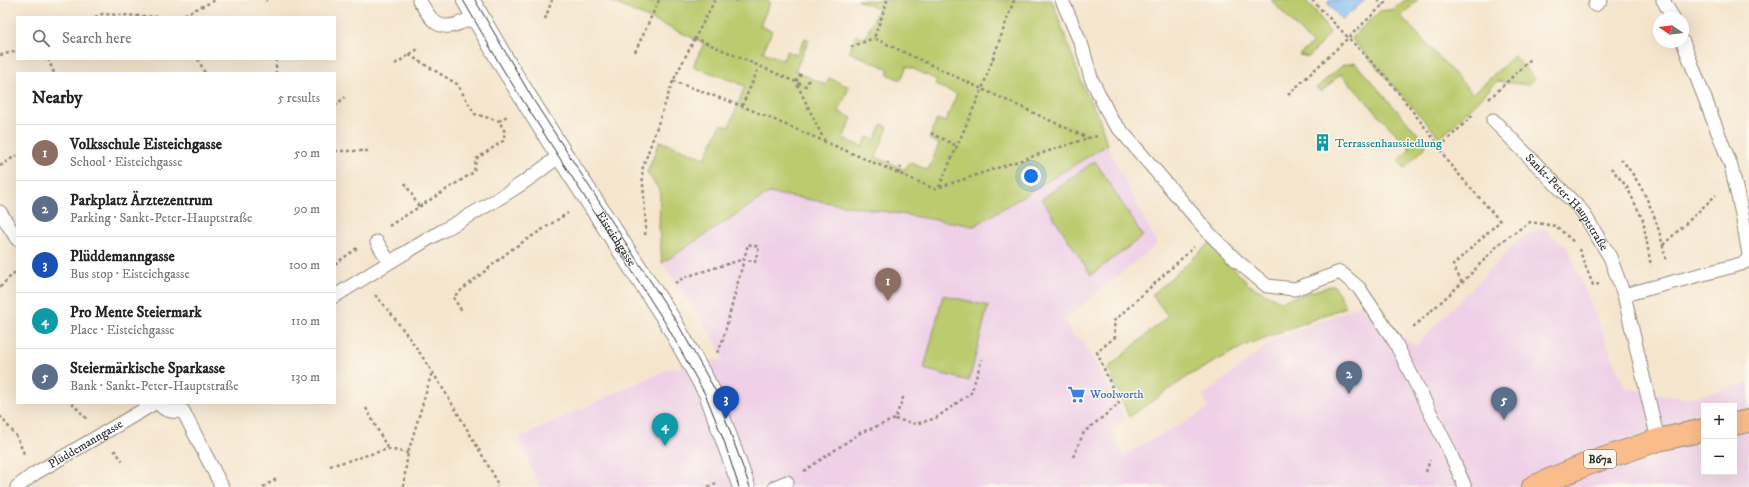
<!DOCTYPE html>
<meta charset="utf-8">
<style>
:root{--surface:#fff;--page:#f2f2f2;--text:#222;--muted:#767676;--line:#e0e0e0;--accent:#b45309}
body{margin:0;font-family:"IM FELL DW Pica",serif;background:var(--page);color:var(--text)}
.controls{position:absolute;right:12px;bottom:12px;display:grid;overflow:hidden;border-radius:0px;box-shadow:0 4px 16px #0002}
.controls button{width:36px;height:36px;display:grid;place-items:center;padding:0;border:0;border-bottom:1px solid var(--line);background:var(--surface);color:var(--text);font:20px sans-serif}
.compass{position:absolute;left:1653px;top:12px;width:36px;height:36px;border-radius:50%;background:var(--surface);box-shadow:0 4px 16px #0002;rotate:283deg}
.you{position:absolute;left:1031px;top:176px;width:14px;height:14px;margin:-10px;border:3px solid #fff;border-radius:50%;background:#1a73e8;box-shadow:0 0 0 6px #1a73e833}
.badge{display:grid;place-items:center;width:26px;height:26px;border-radius:50%;background:var(--accent);color:#fff;font-size:13px;font-weight:700}
.pin{position:absolute;translate:-50% -33px;filter:drop-shadow(0 1px 2px #0008)}
.pin::after{content:'';position:absolute;top:21px;width:14px;height:12px;background:inherit;clip-path:polygon(0 0,100% 0,50% 100%)}
.list{margin:0;padding:0;list-style:none}
h2{display:flex;justify-content:space-between;align-items:center;height:52px;margin:0;padding:0 16px;font-size:17px}
h2 small{font-size:13px;font-weight:400;color:var(--muted)}
.list li{display:grid;grid-template-columns:26px 1fr auto;gap:12px;align-items:center;box-sizing:border-box;height:56px;padding:0 16px;border-top:1px solid var(--line)}
.list b{display:block;font-size:15px;white-space:nowrap}
.list p{margin:0;font-size:13px;white-space:nowrap;color:var(--muted)}
.list em{font-size:13px;font-style:normal;color:var(--muted)}
.icon{flex:none;width:22px;height:22px;fill:none;stroke:currentColor;stroke-width:2;stroke-linecap:round;stroke-linejoin:round}
.map{position:relative;flex:none;width:1749px;height:487px;overflow:hidden}
.search{position:absolute;background:var(--surface);box-shadow:0 4px 16px #0002;left:16px;top:16px;width:320px;height:44px;display:flex;align-items:center;gap:10px;box-sizing:border-box;padding:0 14px;border-radius:0px;color:var(--muted);font-size:15px}
.panel{position:absolute;background:var(--surface);box-shadow:0 4px 16px #0002;left:16px;top:72px;width:320px;height:332px;border-radius:0px}
.map>svg:first-child{display:block}
.built{fill:#efd0e7;fill-rule:evenodd}
.green{fill:#bbcb6e;stroke:#737b4c}
.water{fill:#83bcf4;stroke:#577490}
.lines{fill:none;stroke-linecap:round;stroke-linejoin:round}
.lane-casing{stroke:#90887c;stroke-width:15}
.street-casing{stroke:#90887c;stroke-width:24}
.primary-casing{stroke:#90887c;stroke-width:24}
.path{stroke:#90887c;stroke-width:2.5;stroke-dasharray:3 3;stroke-linecap:butt}
.lane{stroke:#fff;stroke-width:13}
.street{stroke:#fff;stroke-width:22}
.primary{stroke:#f9bc8a;stroke-width:22}
.tram{stroke:#2b2b2b;stroke-width:1}
.labels{text-anchor:middle;stroke-width:3;stroke-linejoin:round;paint-order:stroke}
.shield{fill:#fbf7ec;stroke:#696865;stroke-width:1}
.shield-label{font-size:11px;font-weight:bold;fill:#2b2b2b}
.culture-label{font-size:12px;fill:#0d838f;stroke:#fbf7ec;text-anchor:start}
.street-label{font-size:12px;fill:#2b2b2b;stroke:#fbf7ec}
.shop-label{font-size:12px;fill:#366cbe;stroke:#fbf7ec;text-anchor:start}
</style>
<div class="map">
<svg width="1749" height="487" viewBox="0 0 1749 487">
<rect width="100%" height="100%" fill="#fbf7ec"/>
<filter id="ink" filterUnits="userSpaceOnUse"><feTurbulence type="fractalNoise" baseFrequency=".025" numOctaves="2"/><feDisplacementMap in="SourceGraphic" scale="8" xChannelSelector="R" yChannelSelector="G"/><feConvolveMatrix kernelMatrix="1 2 1 2 8 2 1 2 1" color-interpolation-filters="sRGB"/></filter>
<filter id="wash" filterUnits="userSpaceOnUse"><feTurbulence type="fractalNoise" baseFrequency=".012" numOctaves="4" result="noise"/><feDisplacementMap in="SourceGraphic" scale="16" xChannelSelector="R" yChannelSelector="G"/><feGaussianBlur stdDeviation="0.9" result="paint"/><feColorMatrix in="noise" values="0 0 0 0 0 0 0 0 0 0 0 0 0 0 0 0 0 1.4 0 .05"/><feComposite in="paint" operator="in"/></filter>
<g filter="url(#wash)">
<rect width="100%" height="100%" fill="#f5e5cd"/>
<path class="built" d="M1107,145L1157,244L1065,319L1072,335L1083,341L1125,420L1111,428L1124,455L1208,409L1203,396L1274,340L1361,305L1415,346L1524,235L1544,229L1568,248L1625,388L1687,399L1749,383V487H539L519,438L668,369L724,359L714,338L662,263L769,193L974,226ZM1704,406H1734V472H1704Z"/>
<path class="green" d="M608,0L629,1L630,0H643L652,4L654,0H765L770,2L760,26L772,31L763,52L783,60L787,51L797,55L805,38L809,40L795,71L826,85L829,78L849,87L839,112L852,118L843,138L863,147L867,137L875,140L882,124L888,127L876,157L905,170L909,162L928,170L939,144L929,139L937,119L945,122L957,94L935,85L937,80L907,66L901,80L887,74L889,69L849,52L856,35L865,38L878,9L858,0H1052L1084,89L1100,120L1107,145L974,226L769,193L662,263L659,230L660,191L647,172L660,141L705,158L721,124L729,127L745,86L693,66L704,43Z
M1271,0H1305L1315,10L1330,33L1309,57L1299,55L1312,44Z
M1405,0H1418L1401,16L1473,94L1514,56L1535,79L1528,85L1498,81L1452,127L1439,137L1351,38L1380,11L1394,9Z
M1355,63L1425,142V148L1405,168L1398,161L1410,149L1341,74L1321,92L1316,88L1343,65Z
M1095,161L1143,236L1091,275L1042,199Z
M1210,243L1249,285L1280,301L1334,285L1346,307L1246,345L1190,375L1129,417L1108,368L1168,316L1152,295Z
M943,295L988,306L969,381L924,369Z"/>
<path class="water" d="M1329,0H1365L1342,20L1327,2Z"/>
</g>
<g filter="url(#ink)">
<g class="lines">
<defs>
<g id="lane">
<path d="M419,0C430,18 437,33 460,23C466,21 472,19 477,15"/>
<path d="M1062,0L1082,46L1091,78L1111,119L1209,233L1237,261L1267,286L1295,289L1340,272L1359,288L1395,342L1447,446L1465,487"/>
<path d="M1663,0L1673,18"/>
<path d="M1595,5L1601,0"/>
<path id="s1" d="M1493,120L1582,211L1610,257L1624,295L1658,440"/>
<path d="M0,212L17,239"/>
<path d="M377,242L389,262"/>
<path d="M1624,295L1741,264L1747,261L1749,255L1742,214L1731,166L1683,42"/>
<path d="M335,296C370,274 406,252 442,231C483,208 525,185 561,154"/>
<path d="M159,403C164,412 174,412 183,411L222,487"/>
<path id="s2" d="M17,487L34,474L155,403"/>
<path d="M775,487L787,482"/>
</g>
<g id="street">
<path id="s3" d="M468,0L506,66L561,154L670,321L710,393L744,487"/>
</g>
<path id="primary" d="M1734,424L1749,421
M1533,487L1585,465L1658,440L1704,430"/>
</defs>
<use href="#lane" class="lane-casing"/>
<use href="#street" class="street-casing"/>
<use href="#primary" class="primary-casing"/>
<path class="path" d="M266,0L267,1
M715,0L695,38L796,82L825,142
M735,0H738
M1014,0L982,89L1088,138
M1312,0L1387,78L1440,147L1447,161L1500,221L1453,265L1462,283L1411,329
M1378,0L1383,5
M95,17L102,14L160,17
M179,17L216,0
M545,19L552,0
M851,47L874,38
M635,52L659,0
M0,55L17,51
M409,55L457,84L475,114L499,121
M48,59L54,73
M198,59L205,73
M276,59V73
M395,64L418,49
M801,74L796,82L806,86L810,78
M673,81L742,106L935,189L939,187L982,89L874,38L887,2L886,0
M1288,95L1388,0
M1489,99L1531,59
M335,106L345,97
M742,106L759,67
M931,133L957,146
M1440,147L1473,115
M335,151H370
M1621,159C1646,188 1660,225 1666,262
M0,166L17,155
M1611,168L1627,187L1643,220L1651,266
M886,169L888,162
M898,174L901,167
M405,183L419,207
M940,187L1088,138L1098,136
M389,226L474,172L476,159L503,141L505,132L499,121L507,116
M645,235L646,226L642,170L673,81L695,38
M1663,245L1716,195
M1579,249L1593,285L1599,284
M335,264L357,248
M675,283L685,277L744,259L755,262L759,247L748,244L722,343L717,353
M1462,283L1502,241L1530,222L1556,226L1575,243
M0,287L17,270
M375,295C424,350 459,416 496,479L497,487
M461,310L453,297L512,249L568,213
M72,403L87,419
M366,408L388,449
M0,416L17,437L25,456
M895,419L916,424L936,418L971,393L982,359
M114,450L123,461
M1073,457L1084,432L1119,404L1097,352L1115,337L1114,321L1194,247
M330,466L388,449L408,453
M804,471L860,433L895,419L904,395
M1426,472L1430,460
M263,487L278,478
M403,487L408,453L432,372
M708,487L716,483"/>
<use href="#lane" class="lane"/>
<use href="#street" class="street"/>
<use href="#primary" class="primary"/>
<path class="tram" d="M463,0L502,68L666,324L706,396L724,441L739,487
M475,0L534,101L675,319L715,390L750,487"/>
</g>
</g>
<defs>
<symbol id="building-bare" viewBox="-9 -9 18 18"><path d="M-4-6H4V6H1V3H-1V6H-4ZM-2.5-4.3h1.7v1.8h-1.7ZM.8-4.3h1.7v1.8H.8ZM-2.5-1h1.7V.8h-1.7ZM.8-1h1.7V.8H.8Z" fill="#0f9aa8" stroke="#fbf7ec" stroke-width="2.5" paint-order="stroke"/></symbol>
<symbol id="supermarket-bare" viewBox="-9 -9 18 18"><path d="M-6-5.5h2.5l.6 2H6L4.5 2H-2.5L-4.4-4H-6ZM-1.5 3.2a1.3 1.3 0 1 0 .1 0ZM3 3.2a1.3 1.3 0 1 0 .1 0Z" fill="#3f7fe0" stroke="#fbf7ec" stroke-width="2.5" paint-order="stroke"/></symbol>
</defs>
<g fill-rule="evenodd">
<use href="#building-bare" x="1310" y="130" width="25" height="25"/>
<use href="#supermarket-bare" x="1064" y="382" width="25" height="25"/>
</g>
<g class="labels">
<rect class="shield" x="1584" y="450" width="32" height="18" rx="3"/>
<g class="shield-label">
<text x="1600" y="463">B67a</text>
</g>
<g class="culture-label">
<text x="1335" y="147">Terrassenhaussiedlung</text>
</g>
<g class="street-label">
<text dy="4" stroke="none"><textPath href="#s1" startOffset="111">Sankt-Peter-Hauptstraße</textPath></text>
<text dy="4" stroke="none"><textPath href="#s3" startOffset="281">Eisteichgasse</textPath></text>
<text dy="4" stroke="none"><textPath href="#s2" startOffset="81">Plüddemanngasse</textPath></text>
</g>
<g class="shop-label">
<text x="1090" y="398">Woolworth</text>
</g>
</g>
</svg>
<div class="controls">
<button>+</button>
<button>−</button>
</div>
<svg class="compass" viewBox="-18 -18 36 36"><path d="M0-13l5 13h-10z" fill="#e53935"/><path d="M0 13l5-13h-10z" fill="#767676"/></svg>
<div class="you"></div>
<div class="pin badge" style="left:888px;top:301px;background:#8d6e63">1</div>
<div class="pin badge" style="left:1349px;top:394px;background:#5c6f8a">2</div>
<div class="pin badge" style="left:726px;top:419px;background:#1a4fb4">3</div>
<div class="pin badge" style="left:665px;top:446px;background:#0f9aa8">4</div>
<div class="pin badge" style="left:1504px;top:420px;background:#5c6f8a">5</div>
<div class="search"><svg class="icon" aria-label="search" viewBox="0 0 24 24"><circle cx="10" cy="10" r="6"/><path d="M15 15l6 6"/></svg>Search here</div>
<section class="panel">
<h2>Nearby<small>5 results</small></h2>
<ul class="list">
<li><span class="badge" style="background:#8d6e63">1</span><div><b>Volksschule Eisteichgasse</b><p>School · Eisteichgasse</p></div><em>50 m</em></li>
<li><span class="badge" style="background:#5c6f8a">2</span><div><b>Parkplatz Ärztezentrum</b><p>Parking · Sankt-Peter-Hauptstraße</p></div><em>90 m</em></li>
<li><span class="badge" style="background:#1a4fb4">3</span><div><b>Plüddemanngasse</b><p>Bus stop · Eisteichgasse</p></div><em>100 m</em></li>
<li><span class="badge" style="background:#0f9aa8">4</span><div><b>Pro Mente Steiermark</b><p>Place · Eisteichgasse</p></div><em>110 m</em></li>
<li><span class="badge" style="background:#5c6f8a">5</span><div><b>Steiermärkische Sparkasse</b><p>Bank · Sankt-Peter-Hauptstraße</p></div><em>130 m</em></li>
</ul>
</section>
</div>
